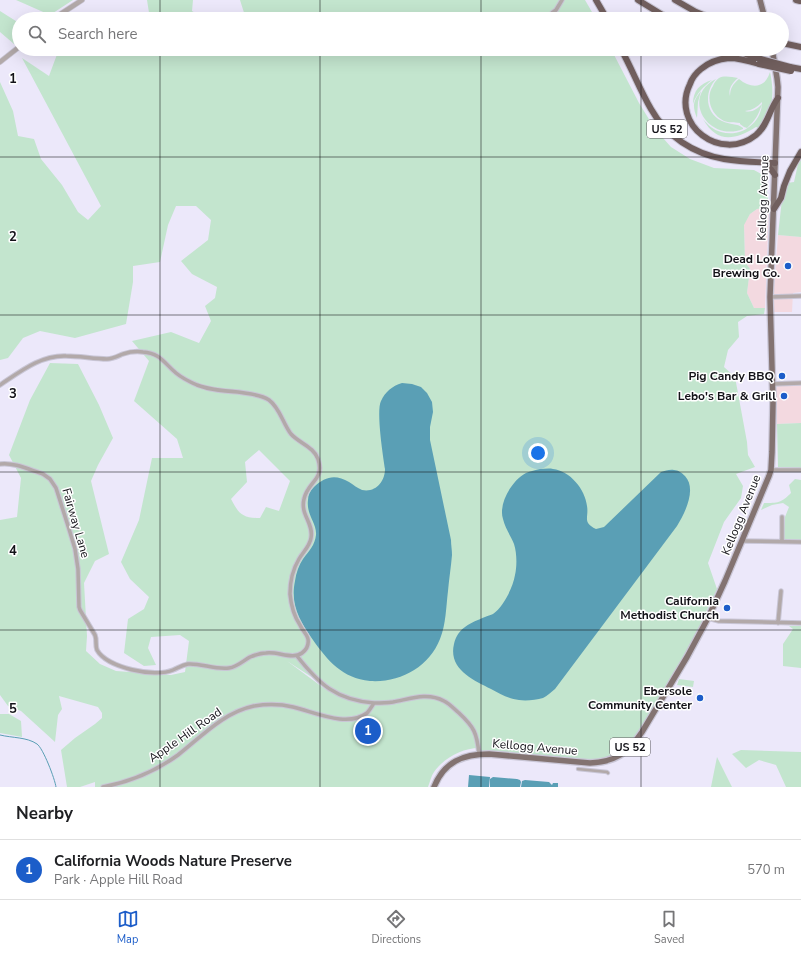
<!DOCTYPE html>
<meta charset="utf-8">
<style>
:root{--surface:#fff;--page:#f2f2f2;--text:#202124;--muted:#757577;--line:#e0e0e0;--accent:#1c5dc9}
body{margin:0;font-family:"Nunito Sans",sans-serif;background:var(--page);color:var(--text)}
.you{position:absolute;left:538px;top:453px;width:14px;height:14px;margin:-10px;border:3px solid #fff;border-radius:50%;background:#1a73e8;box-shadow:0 0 0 6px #1a73e833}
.badge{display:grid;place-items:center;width:26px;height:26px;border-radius:50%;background:var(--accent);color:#fff;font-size:13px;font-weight:700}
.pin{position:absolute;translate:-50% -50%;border:2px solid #fff;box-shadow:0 1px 4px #0006}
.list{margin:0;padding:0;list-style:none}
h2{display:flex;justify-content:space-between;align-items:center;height:52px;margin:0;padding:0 16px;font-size:17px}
h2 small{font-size:13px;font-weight:400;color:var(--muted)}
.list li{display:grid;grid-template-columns:26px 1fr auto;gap:12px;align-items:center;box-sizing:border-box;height:60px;padding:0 16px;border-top:1px solid var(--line)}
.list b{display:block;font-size:15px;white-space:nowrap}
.list p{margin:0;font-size:13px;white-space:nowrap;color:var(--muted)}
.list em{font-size:13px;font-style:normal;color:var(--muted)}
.icon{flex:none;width:22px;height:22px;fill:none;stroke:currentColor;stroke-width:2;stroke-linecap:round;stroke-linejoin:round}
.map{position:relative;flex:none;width:801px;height:787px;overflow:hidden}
.search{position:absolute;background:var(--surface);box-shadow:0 4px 16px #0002;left:12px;right:12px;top:12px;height:44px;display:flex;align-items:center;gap:10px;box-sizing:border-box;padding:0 14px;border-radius:22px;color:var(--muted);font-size:15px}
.sheet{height:112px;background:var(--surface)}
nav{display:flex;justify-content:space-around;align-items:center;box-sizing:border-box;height:56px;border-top:1px solid var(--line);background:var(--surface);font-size:11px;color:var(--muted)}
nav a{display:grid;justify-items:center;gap:2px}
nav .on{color:var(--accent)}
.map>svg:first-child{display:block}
.commercial{fill:#f3d9e0}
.green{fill:#c3e5ce;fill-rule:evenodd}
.water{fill:#5a9fb5}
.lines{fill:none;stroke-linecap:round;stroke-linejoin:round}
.stream{stroke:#5a9fb5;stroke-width:1}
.pedestrian-casing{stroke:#c9c6d6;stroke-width:4.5}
.minor-casing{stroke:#c9c6d6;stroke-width:5.5}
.tertiary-casing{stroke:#c9c6d6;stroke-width:6}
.primary-casing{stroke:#c9c6d6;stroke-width:8}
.motorway-casing{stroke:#c9c6d6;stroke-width:8}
.pedestrian{stroke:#b2a9a9;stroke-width:2.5}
.minor{stroke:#b2a9a9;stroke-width:3.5}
.tertiary{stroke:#b2a9a9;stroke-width:4.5}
.primary{stroke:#837371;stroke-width:5.5}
.motorway{stroke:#715f5e;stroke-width:6}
.motorway-bridge-casing{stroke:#c9c6d6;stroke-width:8;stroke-linecap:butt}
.motorway-bridge{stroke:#715f5e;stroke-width:6}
.grid{fill:none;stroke:#131218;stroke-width:1;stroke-opacity:0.55}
.poi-dot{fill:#1c5dc9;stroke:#fff;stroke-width:1.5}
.labels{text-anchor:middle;stroke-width:3;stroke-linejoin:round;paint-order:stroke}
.shield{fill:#fff;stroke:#5a595d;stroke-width:1}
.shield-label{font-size:11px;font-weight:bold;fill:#131218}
.street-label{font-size:12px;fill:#131218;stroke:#fff}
.poi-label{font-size:12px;font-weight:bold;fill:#131218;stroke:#fff;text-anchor:end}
.grid-label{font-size:13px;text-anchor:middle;font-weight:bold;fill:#131218;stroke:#fff;stroke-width:3;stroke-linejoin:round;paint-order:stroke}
</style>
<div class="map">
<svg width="801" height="787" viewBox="0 0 801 787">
<rect width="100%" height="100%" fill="#ece8fa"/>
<path class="commercial" d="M769,207L765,308H754L747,293L750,269L745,262L744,224L750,214L757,209Z
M778,235L801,237V292L793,293L792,312H774V289Z
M801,385V423L777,424L776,389L777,386Z"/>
<path class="green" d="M16,0H73L50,15Z
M147,0H193L192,11L205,19H150Z
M240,0H585L596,19H246Z
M0,11L19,23V41L14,44L0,32Z
M59,49H611L639,103L655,129L671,147L690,159L714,168L754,170L765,176L769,207L757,209L750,214L744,225L745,262L750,269L747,293L754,308H765L764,314L747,316L738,322L739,337L728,350L724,367L735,377L747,442L748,455L755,467L736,474L743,486L741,498L724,522L708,563L717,589L704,616L708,618L631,747L604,761L479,754V748C462,748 444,758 434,772C431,776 430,782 428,787H95V782L80,787H67L61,750L75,738L95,724L102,718V713L98,707L59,696L62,709L58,715L55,742L21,711L8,706L0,695V520L17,517L21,478L9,455L30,400L50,363L78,364L99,405L113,438L98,465L91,481L109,554L95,561L84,583L87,636L86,651L100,664L116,671L171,675L185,672L189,641L180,635L151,637L148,648L156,665L144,666L124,653L128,619L144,609L149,597L130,579L121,562L139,520L152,458H183L177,439L134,401L149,361L132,341L171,332L199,343L211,321L205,306L215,298L217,287L192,274L181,261L208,240L211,220L196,206H176L168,225L160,262L133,266V282L126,324L75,338L40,331L23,338L8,358L0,360V82L13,111L18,136L34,139L41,159L62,185L78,212L88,220L101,206L22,58L49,76ZM259,450L290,481L279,511L266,507L260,518C242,518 239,514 231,499L247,482L245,462ZM287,661L330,689L329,690L325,689Z
M770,72C773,86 774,101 768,114C766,119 762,124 759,128L756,127C735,140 717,144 703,119C708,125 713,130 721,132C741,138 762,123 762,102C757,107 753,110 745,111C752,113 757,109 762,104C759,114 755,121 747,128L744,127L740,124V123C734,122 729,123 724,121C711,115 705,98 713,86C714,83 716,80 719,78C724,75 732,77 738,78C732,83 728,89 730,96C730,88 733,84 739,79C751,89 765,89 770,72Z
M716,79C704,92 705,113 722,121C730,125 737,123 743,128V129C708,143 680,97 716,79Z
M712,80C704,86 696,94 693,104C693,90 700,84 712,80Z
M701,91L698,102L697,118C692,106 693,101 701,91Z
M801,160V237L778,235L782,199L787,183L794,182L798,164Z
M801,423V468L778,467L777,424Z
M795,479L801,480V540L783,539L785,517L789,507L783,503L772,505L761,510L764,503C778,503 781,503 791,493L789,485Z
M789,626H801V668L783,666V644L793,629Z
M679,679L694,681L693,687L677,685Z
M0,714H9L21,721L22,737L0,733Z
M741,750L801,752V787H786L776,765L759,760L746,768L732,754Z
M717,757L732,787H711Z"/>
<path class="water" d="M402,383L412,384L421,387L427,393L432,402L433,412L430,427V440L451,540C451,545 452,550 452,555C451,567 449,579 448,591C446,607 446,624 440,639C429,667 400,683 370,681C342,678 328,661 313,640C300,621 290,605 295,581C296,573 299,565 303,559C309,551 315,545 316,535C317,523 306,515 308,500C308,495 310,491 314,487C325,476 336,474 349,482C354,485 357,488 362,490C376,493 385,481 385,469C383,456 376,411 381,401C385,392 392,386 402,383Z
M540,469C544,469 549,468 553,469C570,471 585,489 587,506C589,518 582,522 596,529L604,527L661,472C665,471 670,469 674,470C678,470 682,473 685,476C697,489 685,513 677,526L555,689C551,692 547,696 543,698C536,700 526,701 519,700C509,699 500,694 491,689C473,680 448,669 454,644C458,627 471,623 485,617C487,616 491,615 493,614C504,606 513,587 515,575C517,566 517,553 514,544C511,536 505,528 503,519C498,504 512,480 526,473C530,471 536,470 540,469Z
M469,775L490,777L489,787H468Z
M493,777L517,779L520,780L521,782L520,787H490V779Z
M525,780L549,782L552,785L553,783H558V787H521L522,781Z"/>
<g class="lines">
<path class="stream" d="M0,735C12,738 27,737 37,744C43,748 55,779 56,787"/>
<defs>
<path id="pedestrian" d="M578,769L607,772L608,773"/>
<path id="minor" d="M552,13L556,10L562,0
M770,297L801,296
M772,384L801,383
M0,385C21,371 41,355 66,356C80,356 94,359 107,359C113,359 118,356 123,354C129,352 136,351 143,352C160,353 164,363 176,373C182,378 190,382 197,385C210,390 224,391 238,392C248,394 260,394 269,400C280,408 283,424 291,434C299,443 314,447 318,459C325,480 308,481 304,499C300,515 314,523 311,538C310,546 303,552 299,559C293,569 290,582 290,594C291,605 294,616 300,625C302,630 307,634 308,639C309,645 306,650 302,653C293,660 277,651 266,653C261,653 255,655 250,657C243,661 237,667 229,668C215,670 201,663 188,664C182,665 178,668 173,670C155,678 107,668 97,650C95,645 97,640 95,635L80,610L79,607L78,569L75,549L69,529L56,488L50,479L43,474C30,470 14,462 0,464
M771,470H801
M742,541L801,542
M782,541V517
M708,618L719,621L801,623
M778,623L781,591
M297,656C319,684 336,700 374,703
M103,787C129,782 156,771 178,755C201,737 224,712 254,706C267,704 280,704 293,707C315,712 347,728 367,713C370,710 372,706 374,703C380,703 386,703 393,702C410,699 427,692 444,701C450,704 454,709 459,713C474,727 477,733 479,754"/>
<path id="tertiary" d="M53,19L82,0
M0,62L19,47"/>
<path id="primary" d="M760,0L765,19
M434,787C444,762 463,754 489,754L590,763C615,762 628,753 642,732L687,657L708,618L725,581L769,476L771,470L772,452L773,403L770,297L778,87L777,78L772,49"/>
<path id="motorway" d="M596,0L607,19
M638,0L669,19
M675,0L696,12L713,19
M796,0L800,1
M782,43L801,47
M621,49C632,69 640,90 651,109C666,136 694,154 724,159C741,162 758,162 775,163
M732,49L757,58
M759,64C749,61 739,58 729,58C718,59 708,63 701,69C696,73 692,78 690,84C670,125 721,163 756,135C768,125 769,110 778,98
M790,67L801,69
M764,163L770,168L775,175
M774,209L781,198L784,186L790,171L801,152"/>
</defs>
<use href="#pedestrian" class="pedestrian-casing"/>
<use href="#minor" class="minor-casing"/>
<use href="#tertiary" class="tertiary-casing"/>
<use href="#primary" class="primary-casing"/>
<use href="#motorway" class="motorway-casing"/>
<use href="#pedestrian" class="pedestrian"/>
<use href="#minor" class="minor"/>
<use href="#tertiary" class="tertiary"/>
<use href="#primary" class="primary"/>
<use href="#motorway" class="motorway"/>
<defs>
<path id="motorway-bridge" d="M757,58L790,67
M759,64L791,71"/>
</defs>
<use href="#motorway-bridge" class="motorway-bridge-casing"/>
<use href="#motorway-bridge" class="motorway-bridge"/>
</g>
<path class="grid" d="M160,0V19M320,0V19M481,0V19M641,0V19M160,49V787M320,49V787M481,49V787M641,49V787M0,157H801M0,315H801M0,472H801M0,630H801"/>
<g class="poi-dot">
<circle cx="788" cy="266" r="4"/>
<circle cx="782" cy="376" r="4"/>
<circle cx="784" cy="396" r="4"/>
<circle cx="727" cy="608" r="4"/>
<circle cx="700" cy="698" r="4"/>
</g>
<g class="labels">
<g class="shield">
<rect x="647" y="120" width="40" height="18" rx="3"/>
<rect x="610" y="738" width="40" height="18" rx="3"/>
</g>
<g class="shield-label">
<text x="667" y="133">US 52</text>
<text x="630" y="751">US 52</text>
</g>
<g class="street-label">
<text transform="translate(763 198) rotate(-88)" y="4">Kellogg Avenue</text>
<text transform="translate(741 515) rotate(-68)" y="4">Kellogg Avenue</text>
<text transform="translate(76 523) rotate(74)" y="4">Fairway Lane</text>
<text transform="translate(185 735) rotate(-35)" y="4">Apple Hill Road</text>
<text transform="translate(535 747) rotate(5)" y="4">Kellogg Avenue</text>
</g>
<g class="poi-label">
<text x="780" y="263">Dead Low<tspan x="780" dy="14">Brewing Co.</tspan></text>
<text x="774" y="380">Pig Candy BBQ</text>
<text x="776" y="400">Lebo's Bar &amp; Grill</text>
<text x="719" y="605">California<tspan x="719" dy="14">Methodist Church</tspan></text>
<text x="692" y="695">Ebersole<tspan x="692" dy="14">Community Center</tspan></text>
</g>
</g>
<g class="grid-label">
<text x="13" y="83">1</text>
<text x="13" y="241">2</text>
<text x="13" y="398">3</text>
<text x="13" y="555">4</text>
<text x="13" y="713">5</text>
</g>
</svg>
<div class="you"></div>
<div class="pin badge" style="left:368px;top:731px">1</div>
<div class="search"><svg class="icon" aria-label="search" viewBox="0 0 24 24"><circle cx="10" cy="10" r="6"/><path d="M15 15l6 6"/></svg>Search here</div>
</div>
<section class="sheet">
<h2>Nearby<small></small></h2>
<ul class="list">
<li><span class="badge">1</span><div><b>California Woods Nature Preserve</b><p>Park · Apple Hill Road</p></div><em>570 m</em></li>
</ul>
</section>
<nav>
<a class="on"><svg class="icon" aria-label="map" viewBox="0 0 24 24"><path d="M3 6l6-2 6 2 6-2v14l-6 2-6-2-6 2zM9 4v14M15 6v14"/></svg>Map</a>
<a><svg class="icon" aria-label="directions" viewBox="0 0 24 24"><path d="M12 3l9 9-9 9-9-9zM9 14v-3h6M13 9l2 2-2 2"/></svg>Directions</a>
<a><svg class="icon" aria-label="saved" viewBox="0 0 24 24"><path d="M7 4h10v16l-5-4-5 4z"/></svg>Saved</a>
</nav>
